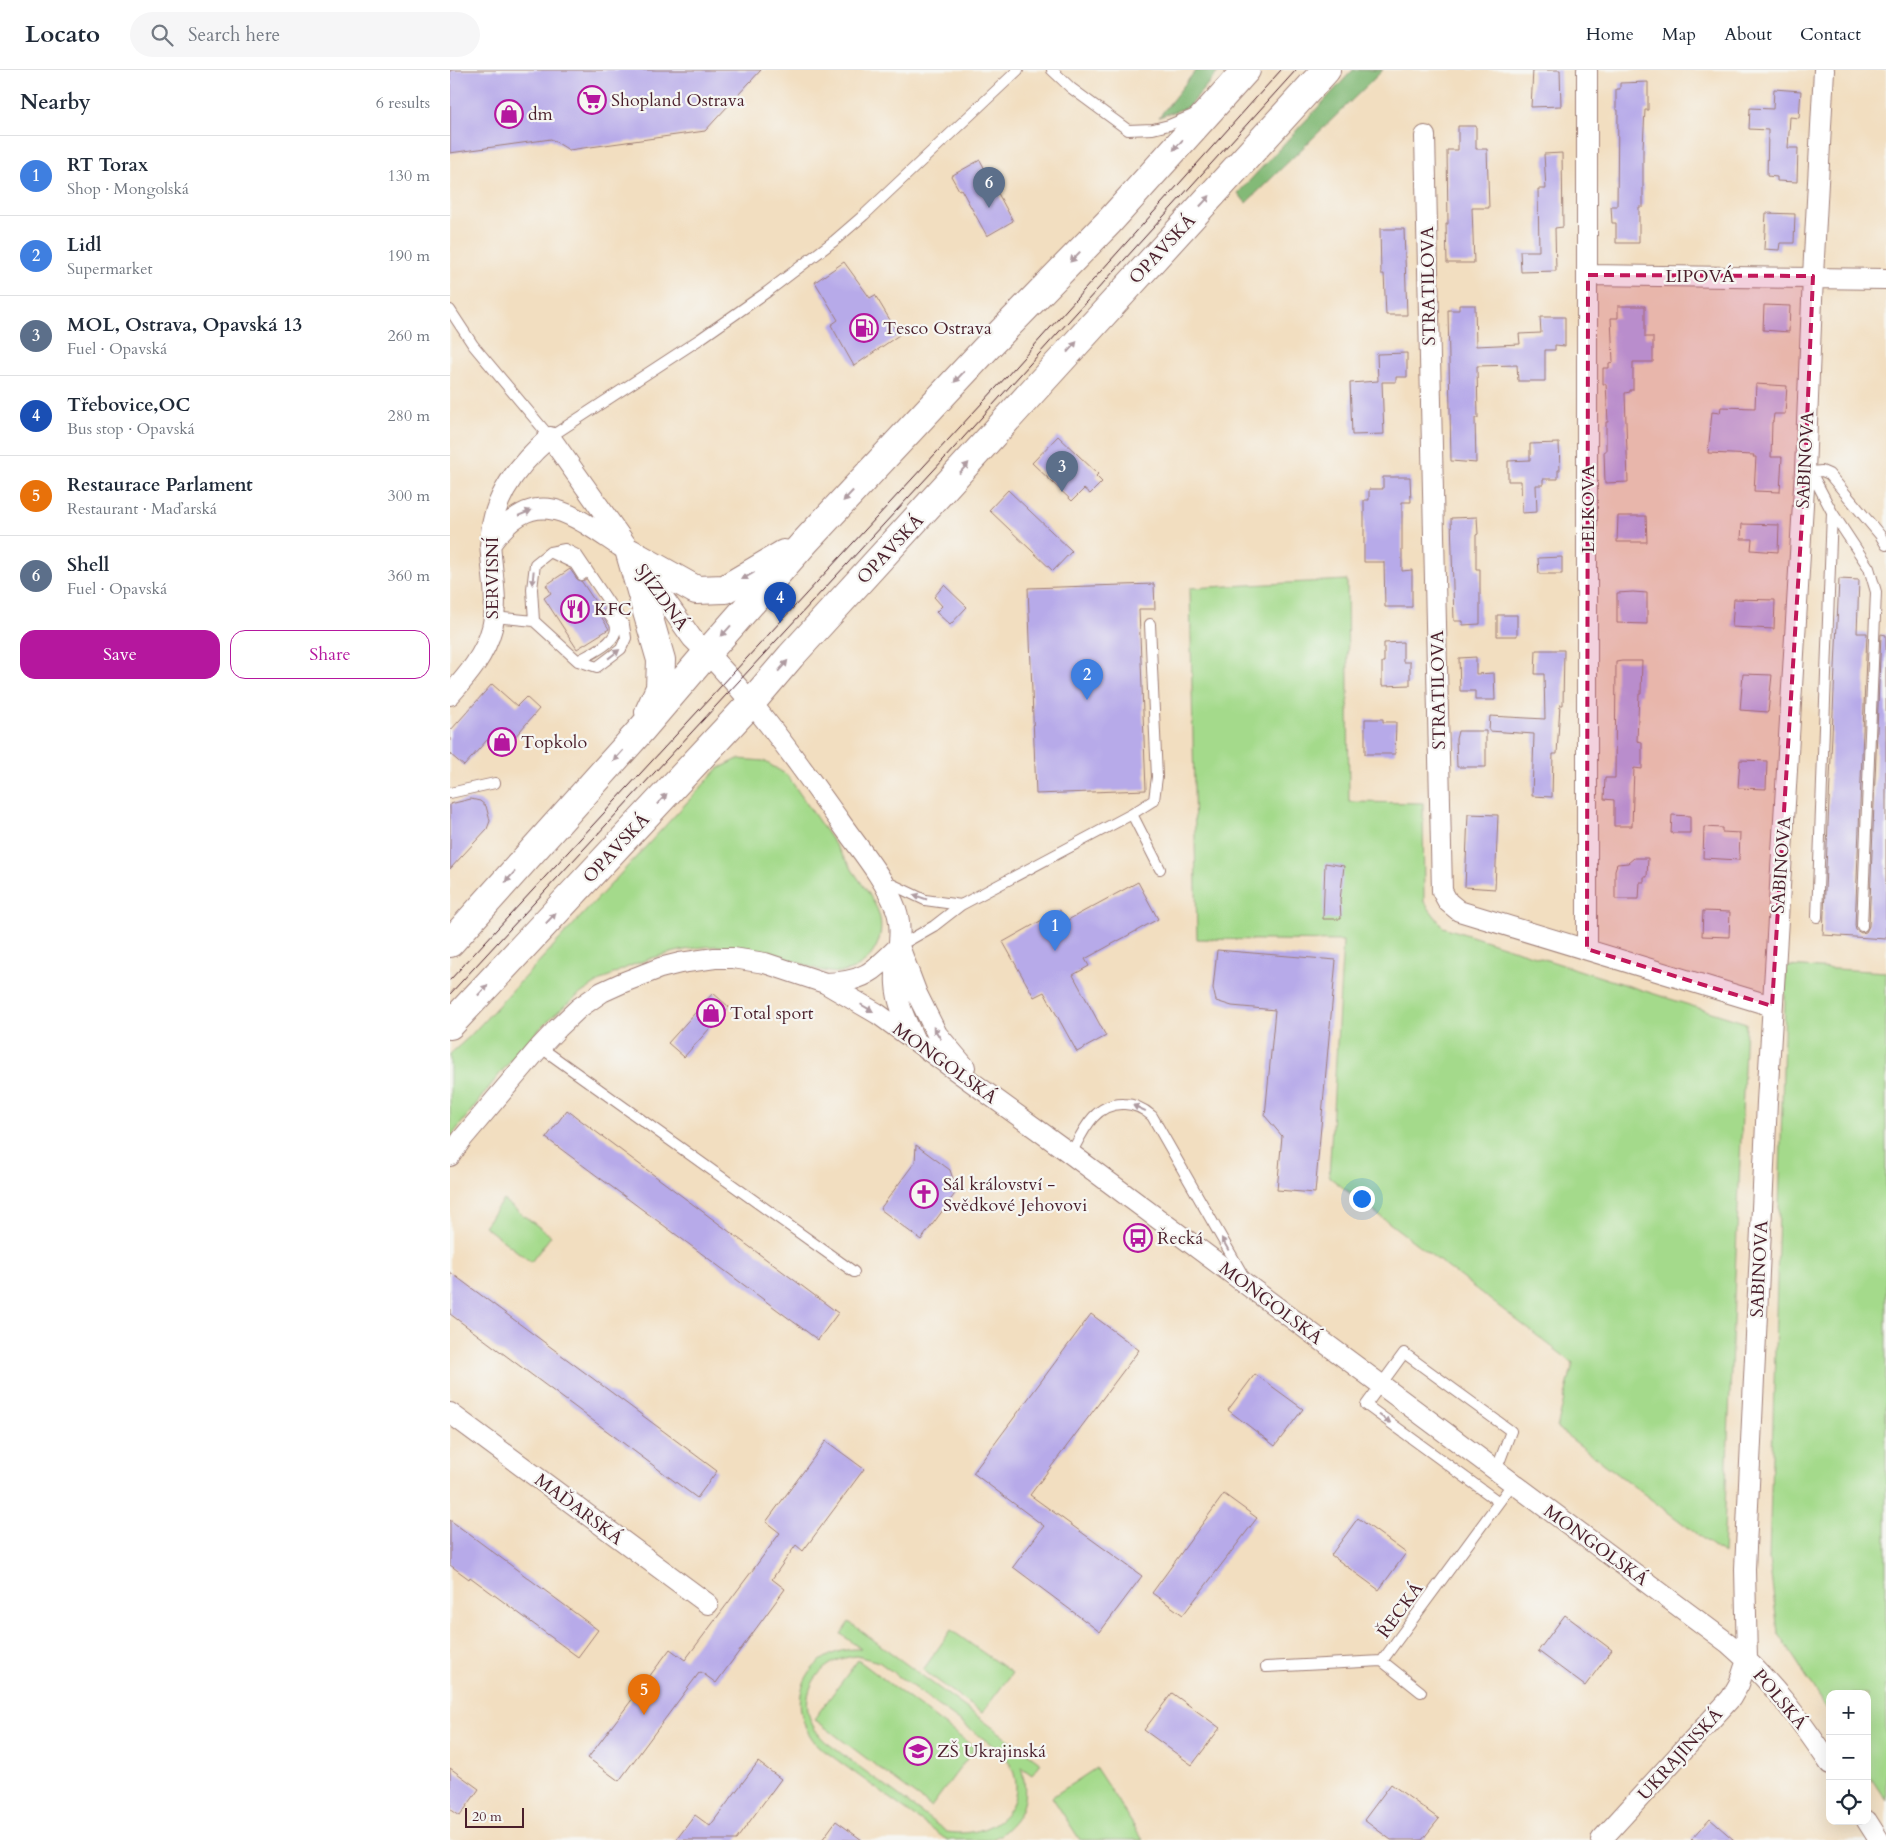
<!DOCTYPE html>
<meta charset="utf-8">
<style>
:root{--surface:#fff;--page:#f6f6f7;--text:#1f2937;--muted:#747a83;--line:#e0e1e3;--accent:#b5179e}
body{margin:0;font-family:Cardo,serif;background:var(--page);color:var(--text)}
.controls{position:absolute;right:15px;bottom:15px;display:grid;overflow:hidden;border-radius:10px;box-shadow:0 5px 20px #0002}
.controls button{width:45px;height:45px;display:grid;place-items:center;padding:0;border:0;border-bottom:1px solid var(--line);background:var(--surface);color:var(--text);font:25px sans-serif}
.scale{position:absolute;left:15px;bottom:12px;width:59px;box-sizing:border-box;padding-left:5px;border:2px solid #4a1f2b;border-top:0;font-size:14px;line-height:18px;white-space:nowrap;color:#4a1f2b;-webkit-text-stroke:4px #f6f6f2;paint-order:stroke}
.you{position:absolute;left:911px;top:1128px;width:18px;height:18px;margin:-12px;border:4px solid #fff;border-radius:50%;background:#1a73e8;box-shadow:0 0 0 8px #1a73e833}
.badge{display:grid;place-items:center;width:32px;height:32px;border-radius:50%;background:var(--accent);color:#fff;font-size:16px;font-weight:700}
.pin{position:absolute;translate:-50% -41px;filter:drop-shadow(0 1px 2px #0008)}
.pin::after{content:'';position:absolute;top:26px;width:18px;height:15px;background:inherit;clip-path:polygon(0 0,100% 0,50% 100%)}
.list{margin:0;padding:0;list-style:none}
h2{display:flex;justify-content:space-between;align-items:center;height:65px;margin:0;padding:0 20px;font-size:21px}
h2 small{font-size:16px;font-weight:400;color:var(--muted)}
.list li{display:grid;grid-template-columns:32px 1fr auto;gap:15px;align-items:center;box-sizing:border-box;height:80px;padding:0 20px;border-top:1px solid var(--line)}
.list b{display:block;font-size:19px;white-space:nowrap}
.list p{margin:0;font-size:16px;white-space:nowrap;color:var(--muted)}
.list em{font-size:16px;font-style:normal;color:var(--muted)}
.actions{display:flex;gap:10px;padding:15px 20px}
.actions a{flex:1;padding:11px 0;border:1px solid var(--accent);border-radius:15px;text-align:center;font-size:18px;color:var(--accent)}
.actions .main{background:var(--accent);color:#fff}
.icon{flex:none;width:28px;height:28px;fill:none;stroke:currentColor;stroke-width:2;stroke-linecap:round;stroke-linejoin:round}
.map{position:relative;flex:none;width:1436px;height:1770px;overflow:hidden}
header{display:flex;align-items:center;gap:30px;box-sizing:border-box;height:70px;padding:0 25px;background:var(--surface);border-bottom:1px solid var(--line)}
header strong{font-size:24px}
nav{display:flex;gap:28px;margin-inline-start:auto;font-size:18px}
.search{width:350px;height:45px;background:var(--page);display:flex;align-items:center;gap:12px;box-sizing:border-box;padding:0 18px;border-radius:28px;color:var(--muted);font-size:19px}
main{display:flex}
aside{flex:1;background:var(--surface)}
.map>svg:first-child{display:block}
.green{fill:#a4da8b;stroke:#777c5b;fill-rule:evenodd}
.forest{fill:#83ba77;stroke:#666c51}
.building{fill:#b7aae9}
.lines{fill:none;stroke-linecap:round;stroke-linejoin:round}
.service-casing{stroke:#9e7e76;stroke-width:12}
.minor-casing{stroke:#9e7e76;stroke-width:22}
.secondary-casing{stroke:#9e7e76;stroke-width:30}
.service{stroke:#fff;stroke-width:10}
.minor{stroke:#fff;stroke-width:20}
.secondary{stroke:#fff;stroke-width:28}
.tram{stroke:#4a1f2b;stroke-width:1}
.oneway{fill:#ae9aa0}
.marked{fill:#c2185b;fill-opacity:0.2;stroke:#c2185b;stroke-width:4;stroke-dasharray:10 6;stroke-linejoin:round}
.labels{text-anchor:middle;stroke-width:4.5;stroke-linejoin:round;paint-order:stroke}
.poi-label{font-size:18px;fill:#4a1f2b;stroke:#f6f6f2;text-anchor:start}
.street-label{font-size:18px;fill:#4a1f2b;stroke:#f6f6f2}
</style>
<header>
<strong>Locato</strong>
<div class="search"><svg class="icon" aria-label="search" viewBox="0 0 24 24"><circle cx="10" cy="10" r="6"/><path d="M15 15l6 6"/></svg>Search here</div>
<nav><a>Home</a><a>Map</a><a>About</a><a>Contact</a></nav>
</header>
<main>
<aside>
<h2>Nearby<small>6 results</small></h2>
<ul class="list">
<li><span class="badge" style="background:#3f7fe0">1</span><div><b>RT Torax</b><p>Shop · Mongolská</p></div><em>130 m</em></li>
<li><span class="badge" style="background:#3f7fe0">2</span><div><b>Lidl</b><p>Supermarket</p></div><em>190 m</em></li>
<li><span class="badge" style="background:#5c6f8a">3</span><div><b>MOL, Ostrava, Opavská 13</b><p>Fuel · Opavská</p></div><em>260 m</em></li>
<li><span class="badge" style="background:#1a4fb4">4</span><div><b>Třebovice,OC</b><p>Bus stop · Opavská</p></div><em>280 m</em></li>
<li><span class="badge" style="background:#e8710a">5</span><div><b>Restaurace Parlament</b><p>Restaurant · Maďarská</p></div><em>300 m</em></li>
<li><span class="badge" style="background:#5c6f8a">6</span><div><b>Shell</b><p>Fuel · Opavská</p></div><em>360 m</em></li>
</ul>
<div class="actions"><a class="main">Save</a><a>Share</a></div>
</aside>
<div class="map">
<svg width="1436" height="1770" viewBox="0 0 1436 1770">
<rect width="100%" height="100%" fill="#f6f6f2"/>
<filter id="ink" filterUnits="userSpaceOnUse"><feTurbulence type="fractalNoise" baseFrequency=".02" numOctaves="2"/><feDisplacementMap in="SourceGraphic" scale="10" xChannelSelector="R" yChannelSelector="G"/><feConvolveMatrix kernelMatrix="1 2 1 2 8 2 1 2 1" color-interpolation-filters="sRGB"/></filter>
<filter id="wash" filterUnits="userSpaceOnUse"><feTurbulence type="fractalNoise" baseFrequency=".0096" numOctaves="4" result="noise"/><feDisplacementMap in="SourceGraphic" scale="20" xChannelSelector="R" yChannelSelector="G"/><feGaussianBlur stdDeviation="1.12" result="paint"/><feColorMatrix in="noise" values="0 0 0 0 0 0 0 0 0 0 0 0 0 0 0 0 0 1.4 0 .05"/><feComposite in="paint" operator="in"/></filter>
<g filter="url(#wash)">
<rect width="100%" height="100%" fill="#f2dec0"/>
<path class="green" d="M897,510L899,732L973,733L974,832L993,857L1296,953L1273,1484L1107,1358L1123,1293L879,1107L893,871L747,869L740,518Z
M288,689L314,691L337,705L419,824C422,830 427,837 429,844C436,868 422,894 398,901C377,907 356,894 336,888C319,882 302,878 284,877C260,874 237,879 213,885C111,912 61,990 0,1068V984L19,967L268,699Z
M1336,896L1436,902V1731L1417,1702V1624H1380V1643L1328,1563L1319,1489Z
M53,1130L101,1166L81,1192L34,1156Z
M399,1552L591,1693L582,1705L571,1697C578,1720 576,1742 557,1759C552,1764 545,1769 537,1770C525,1770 511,1770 498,1770L494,1768L368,1676C331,1635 355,1577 411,1579L391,1564ZM407,1586L429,1592L553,1683C587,1727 549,1770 497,1762L376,1672C340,1640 360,1589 407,1586Z
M501,1560L562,1603L532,1643L473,1600Z
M408,1590L525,1678L481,1737L364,1649Z
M646,1698L693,1770H630L602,1727Z"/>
<path class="forest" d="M746,0H770L738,37L709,47Z
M903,0H933L796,133L788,123Z"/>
<g id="blocks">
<path class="building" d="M0,0H311L255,61L119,80L101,69L0,83Z
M1083,0H1110L1111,36L1081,37Z
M1198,12V40H1195L1193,77V137H1189V173H1166V153H1162L1161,136H1167L1168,40H1166V19H1170V13Z
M1324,19L1351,21L1349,48L1340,47L1338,78H1348L1347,112L1327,111V107L1317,106L1318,60L1299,59L1300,38L1323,39Z
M1008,56H1026V79H1037L1039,138H1022L1024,193H997L996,154H998L997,80H1008Z
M1112,83L1113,157L1105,158L1106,201L1071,202L1070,181H1089L1088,119H1096L1094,84Z
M530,90L563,151L537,166L511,119L509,120L501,106Z
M1316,143L1345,144L1344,173H1330L1329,180L1314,179Z
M930,159H954L957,245H936L934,204H931Z
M394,192L420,228L425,225L449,265L404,296L381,255L388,250L365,212Z
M1009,235H1025L1026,276L1070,274L1069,264L1091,263L1090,247H1115V276L1105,275V280H1095V311H1068L1067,295L1027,296L1028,348H1025L1026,393L1001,391L998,240H1009Z
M1314,235L1340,236L1339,262L1313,260Z
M1168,236H1195V267H1203V292H1183V320H1180V322L1175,323L1178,412L1155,413L1154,381H1156V352H1158L1156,314H1153V298H1159V293L1163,292L1161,248H1168Z
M957,283V307H946V312H932L934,364L902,365L900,313L928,311L927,284Z
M1306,314L1337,316L1335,344H1324L1323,352H1322L1321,387H1332L1330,422L1304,421L1306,387H1303L1304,385L1258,383L1262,342L1270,343L1271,337L1305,338Z
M608,366L648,404L646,406L652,412L640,424L634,419L622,431L582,393Z
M1109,373L1110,400H1108V409H1093V415H1086L1087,442L1072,443L1071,411H1058V391L1080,390V374Z
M933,407H960L961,432H952V501L962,500V537H935L934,492H914V430H919V419H933Z
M558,420L622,481L603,501L539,440Z
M1168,446H1196L1197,472H1167Z
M1027,447L1028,464L1026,465V499H1030V554L1013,555V551H1004L1001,448Z
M1292,454L1329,455L1328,482L1301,480L1302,469H1291Z
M1112,487V504H1089L1088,488Z
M120,499L127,509L132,512L152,542V548L159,559L127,579L94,528L101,523L96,515Z
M1389,509L1409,510L1407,563H1417L1405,856L1406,860L1411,863L1416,862L1419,856L1431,564L1436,565V869L1373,865Z
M704,514L705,539H689L696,720L586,724L578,518Z
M494,515L517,537L500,555L486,542L492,536L484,527Z
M1183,522L1197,523V554L1167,553V523Z
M1284,529L1325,530L1324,559L1282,557Z
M1047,545H1067V566H1047Z
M953,572V592H960V615L932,616V592H934V573Z
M1086,580H1114L1113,635H1110L1107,684H1103L1102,727L1082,726L1084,664L1039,661L1040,646L1095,649L1094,604H1085Z
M1026,587V604L1044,603L1045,630H1025V621H1010L1009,588Z
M1172,591H1192L1191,624H1189L1187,671L1192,672V699L1184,698L1182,756H1164V730L1154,729L1155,708H1165L1166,592Z
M1293,604L1322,605L1318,642L1290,640Z
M42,614L67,636L76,627L89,639L51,683L37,670L14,696L0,684V661Z
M915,649H933V652H946L945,684H915Z
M1008,661H1036V697H1007L1006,669Z
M1290,690L1317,691L1316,719L1288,718Z
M21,729L30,731L36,736L40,751L37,759L0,799V734Z
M1018,744L1048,745L1045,819L1015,817Z
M1222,745L1240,746V763H1221Z
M1254,757L1272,758V762L1290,763L1289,790L1253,788Z
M1184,788H1198L1197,807H1194V812H1190L1189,829H1165V800L1167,794L1178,793Z
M875,793L894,796L890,830L891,849H873Z
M688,812L708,849L635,889L639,896L623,905L656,966L627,982L594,922L584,927L553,872L610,840L616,851Z
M1253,841L1280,842L1279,867L1252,866Z
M767,880L886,890L865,1123L827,1120L832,1066L815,1046L825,940L782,936L766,931L763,918Z
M263,923L279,937L234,987L218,973Z
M117,1040L388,1243L368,1270L96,1068Z
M466,1075L500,1100L507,1121L471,1170L430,1139L465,1092Z
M0,1202L267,1401L247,1428L0,1244Z
M641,1244L689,1280L580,1425L692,1506L650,1562L563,1497L594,1456L523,1403Z
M805,1304L853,1339L825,1376L778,1340Z
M376,1371L414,1399L353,1481L346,1475L322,1509L335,1519L266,1613L251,1602L249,1603L169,1711L138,1688L220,1579L235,1590L305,1497L330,1463L316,1452Z
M774,1424L807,1448L733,1545L702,1523Z
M908,1448L956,1483L929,1520L881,1485Z
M0,1450L148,1560L128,1587L20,1507L19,1509L0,1495Z
M1115,1545L1162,1580L1135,1616L1088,1581Z
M722,1623L770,1658L742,1695L694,1660Z
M308,1692L331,1709L286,1770H226L245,1745L260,1756Z
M0,1698L29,1719L10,1746L0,1739Z
M941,1714L989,1749L972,1770H941L914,1750Z
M1260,1749L1284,1770H1241Z
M386,1751L412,1770H372Z"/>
</g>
</g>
<g filter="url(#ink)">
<use href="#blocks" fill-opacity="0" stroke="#9e7e76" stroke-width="1"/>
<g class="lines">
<defs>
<path id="service" d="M602,0L621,18L678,60L703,59L719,55L745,44
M0,240L23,275L100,367L250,269L317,222L384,171L414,145L568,0
M1356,401L1361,402L1382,442L1419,498L1426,522L1412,856
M1361,402L1372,401L1379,404L1430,465L1436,475
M100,482L125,494L132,505
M44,547L84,551L128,591L147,597L171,579L176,568L174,555L127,485L115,479L100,482L85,494L82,519L84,551
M700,554L707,707L704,730L682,744L710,799
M128,591C139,584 172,571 165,554C164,551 160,547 158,544
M0,723L45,713
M437,812L475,830L511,835
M1367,847L1382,442
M449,876L484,856L511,835L682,744
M90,977L404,1202
M621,1084C633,1061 644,1033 674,1034C685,1034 694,1039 702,1046L794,1207
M1046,1401L1061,1361L954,1283L916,1335L1049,1432
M932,1591L971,1622
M816,1597L932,1591L1063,1413"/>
<path id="minor" d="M975,66L992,821L998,832L1009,841L1322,936
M1138,205L1436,209
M40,475C85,411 121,444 171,477
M0,625C18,605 35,585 42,558C48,534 43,510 41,485C36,436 64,398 100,367L242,568C298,622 344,687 389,750C409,779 434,807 446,839C455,864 444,889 446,914C447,934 457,953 465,971
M450,879L467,924L487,964L515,997
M1137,879V0
M375,913C414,912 423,902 449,876
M0,1086L12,1069L90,977L108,958L129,938L152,922L174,912L210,898L230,893L265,888H283L315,893L375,913L428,944L621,1084L1278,1573C1321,1610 1349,1648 1380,1694
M0,1343L258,1534
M1417,1751L1429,1770
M1151,1770L1281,1628L1289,1614L1297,1590L1295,1499L1317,1032L1355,401L1363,206L1374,0"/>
<path id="secondary" d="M180,483L246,520L275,519L334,484
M180,483L211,590L210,618L199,642
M0,873L192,659L257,583L355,472L542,272L659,152L796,0
M0,955L301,633L341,586L876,0"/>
</defs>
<use href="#service" class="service-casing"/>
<use href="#minor" class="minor-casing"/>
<use href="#secondary" class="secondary-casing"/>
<use href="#service" class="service"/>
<use href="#minor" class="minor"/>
<use href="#secondary" class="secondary"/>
<path class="tram" d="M0,910L557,306L831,0
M0,924L494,389L846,0"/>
</g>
<defs><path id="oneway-solid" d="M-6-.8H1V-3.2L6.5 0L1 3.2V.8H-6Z" transform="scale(1.25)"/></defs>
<g class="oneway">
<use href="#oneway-solid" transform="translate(728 75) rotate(132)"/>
<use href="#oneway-solid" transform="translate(755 131) rotate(-47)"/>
<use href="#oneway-solid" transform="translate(625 187) rotate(134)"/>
<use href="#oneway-solid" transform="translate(622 277) rotate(-48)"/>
<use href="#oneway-solid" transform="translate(509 307) rotate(133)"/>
<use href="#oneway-solid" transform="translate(514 398) rotate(-48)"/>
<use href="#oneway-solid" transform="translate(398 426) rotate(133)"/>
<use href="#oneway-solid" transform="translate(75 443) rotate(-22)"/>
<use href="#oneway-solid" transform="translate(298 506) rotate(150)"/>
<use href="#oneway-solid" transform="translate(83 508) rotate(95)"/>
<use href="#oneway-solid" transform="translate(276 561) rotate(132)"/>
<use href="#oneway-solid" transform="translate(164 584) rotate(-38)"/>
<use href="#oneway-solid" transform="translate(333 596) rotate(-49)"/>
<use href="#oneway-solid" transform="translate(168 686) rotate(132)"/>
<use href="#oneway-solid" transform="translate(212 729) rotate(-47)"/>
<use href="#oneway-solid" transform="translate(60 807) rotate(132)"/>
<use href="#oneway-solid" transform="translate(470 827) rotate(-161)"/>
<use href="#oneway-solid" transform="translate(101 848) rotate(-47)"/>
<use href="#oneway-solid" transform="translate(33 920) rotate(-47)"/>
<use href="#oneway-solid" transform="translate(417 938) rotate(30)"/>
<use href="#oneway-solid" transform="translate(487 963) rotate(-122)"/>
<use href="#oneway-solid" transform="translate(689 1038) rotate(-156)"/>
<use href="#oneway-solid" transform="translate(775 1174) rotate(-119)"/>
<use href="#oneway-solid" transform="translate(935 1349) rotate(36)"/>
</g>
</g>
<path class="marked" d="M1138,205L1363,206L1355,401L1322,936L1137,879Z"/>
<defs>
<symbol id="supermarket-ring" viewBox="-11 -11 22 22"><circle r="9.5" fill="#f6f6f2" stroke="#b5179e" stroke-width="1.5"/><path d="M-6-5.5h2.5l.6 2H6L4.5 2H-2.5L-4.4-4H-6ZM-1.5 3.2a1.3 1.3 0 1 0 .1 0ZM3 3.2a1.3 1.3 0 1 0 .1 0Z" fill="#b5179e"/></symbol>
<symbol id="shop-ring" viewBox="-11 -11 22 22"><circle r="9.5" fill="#f6f6f2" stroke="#b5179e" stroke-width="1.5"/><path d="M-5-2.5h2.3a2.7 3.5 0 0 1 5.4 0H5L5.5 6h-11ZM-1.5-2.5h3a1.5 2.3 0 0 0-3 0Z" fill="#b5179e"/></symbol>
<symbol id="fuel-ring" viewBox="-11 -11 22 22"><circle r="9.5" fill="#f6f6f2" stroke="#b5179e" stroke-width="1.5"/><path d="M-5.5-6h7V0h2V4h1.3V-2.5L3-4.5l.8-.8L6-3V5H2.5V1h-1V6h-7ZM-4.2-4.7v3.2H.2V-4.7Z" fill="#b5179e"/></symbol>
<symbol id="restaurant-ring" viewBox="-11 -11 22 22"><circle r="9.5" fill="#f6f6f2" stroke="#b5179e" stroke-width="1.5"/><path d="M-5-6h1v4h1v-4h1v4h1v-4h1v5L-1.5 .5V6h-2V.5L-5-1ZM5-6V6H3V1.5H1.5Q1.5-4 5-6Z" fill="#b5179e"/></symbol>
<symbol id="church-ring" viewBox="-11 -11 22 22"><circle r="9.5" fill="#f6f6f2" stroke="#b5179e" stroke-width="1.5"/><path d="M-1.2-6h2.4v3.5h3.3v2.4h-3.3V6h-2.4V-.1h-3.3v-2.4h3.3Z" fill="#b5179e"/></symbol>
<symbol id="bus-ring" viewBox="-11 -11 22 22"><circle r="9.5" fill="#f6f6f2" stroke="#b5179e" stroke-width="1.5"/><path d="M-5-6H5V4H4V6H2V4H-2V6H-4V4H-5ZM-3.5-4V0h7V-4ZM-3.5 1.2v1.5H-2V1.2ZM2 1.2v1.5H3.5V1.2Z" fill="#b5179e"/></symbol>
<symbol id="school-ring" viewBox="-11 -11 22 22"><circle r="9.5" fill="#f6f6f2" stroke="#b5179e" stroke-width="1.5"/><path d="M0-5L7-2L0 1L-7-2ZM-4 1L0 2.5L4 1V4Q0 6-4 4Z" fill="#b5179e"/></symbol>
</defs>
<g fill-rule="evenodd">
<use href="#supermarket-ring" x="126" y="14" width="32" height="32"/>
<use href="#shop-ring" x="43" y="28" width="32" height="32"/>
<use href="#fuel-ring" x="398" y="242" width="32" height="32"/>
<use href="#restaurant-ring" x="109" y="523" width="32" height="32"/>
<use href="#shop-ring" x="36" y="656" width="32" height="32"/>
<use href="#shop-ring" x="245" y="927" width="32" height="32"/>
<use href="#church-ring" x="458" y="1108" width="32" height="32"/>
<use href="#bus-ring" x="672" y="1152" width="32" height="32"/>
<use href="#school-ring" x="452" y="1665" width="32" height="32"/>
</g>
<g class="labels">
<g class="poi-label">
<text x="161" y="36">Shopland Ostrava</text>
<text x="78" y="50">dm</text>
<text x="433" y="264">Tesco Ostrava</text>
<text x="144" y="545">KFC</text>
<text x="71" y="678">Topkolo</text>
<text x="280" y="949">Total sport</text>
<text x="493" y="1120">Sál království -<tspan x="493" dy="21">Svědkové Jehovovi</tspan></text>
<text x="707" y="1174">Řecká</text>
<text x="487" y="1687">ZŠ Ukrajinská</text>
</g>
<g class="street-label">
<text transform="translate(712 179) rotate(-47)" y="6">OPAVSKÁ</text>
<text x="1250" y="212">LIPOVÁ</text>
<text transform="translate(978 216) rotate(-91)" y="6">STRATILOVA</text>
<text transform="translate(1355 390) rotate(-87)" y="6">SABINOVA</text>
<text transform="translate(1138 439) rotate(-90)" y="6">LELKOVA</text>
<text transform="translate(440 479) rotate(-47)" y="6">OPAVSKÁ</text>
<text transform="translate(42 508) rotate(-90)" y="6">SERVISNÍ</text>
<text transform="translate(212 527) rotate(54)" y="6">SJÍZDNÁ</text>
<text transform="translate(988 620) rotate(-91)" y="6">STRATILOVA</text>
<text transform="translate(166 778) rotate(-47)" y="6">OPAVSKÁ</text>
<text transform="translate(1331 795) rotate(-86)" y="6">SABINOVA</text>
<text transform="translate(495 993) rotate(36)" y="6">MONGOLSKÁ</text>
<text transform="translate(1309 1199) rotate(-87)" y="6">SABINOVA</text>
<text transform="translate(821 1233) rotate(37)" y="6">MONGOLSKÁ</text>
<text transform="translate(129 1439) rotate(37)" y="6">MAĎARSKÁ</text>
<text transform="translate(1146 1475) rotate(36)" y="6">MONGOLSKÁ</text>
<text transform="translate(950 1540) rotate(-54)" y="6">ŘECKÁ</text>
<text transform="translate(1330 1629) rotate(50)" y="6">POLSKÁ</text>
<text transform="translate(1230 1684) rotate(-48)" y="6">UKRAJINSKÁ</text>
</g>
</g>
</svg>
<div class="controls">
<button>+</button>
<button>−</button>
<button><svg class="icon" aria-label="locate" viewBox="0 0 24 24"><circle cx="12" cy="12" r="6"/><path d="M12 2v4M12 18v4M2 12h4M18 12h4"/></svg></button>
</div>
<div class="scale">20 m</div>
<div class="you"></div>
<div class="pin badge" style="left:605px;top:881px;background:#3f7fe0">1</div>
<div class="pin badge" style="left:637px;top:630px;background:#3f7fe0">2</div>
<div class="pin badge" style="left:612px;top:422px;background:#5c6f8a">3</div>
<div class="pin badge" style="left:330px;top:553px;background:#1a4fb4">4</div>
<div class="pin badge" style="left:194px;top:1645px;background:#e8710a">5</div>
<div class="pin badge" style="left:539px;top:138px;background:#5c6f8a">6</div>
</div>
</main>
